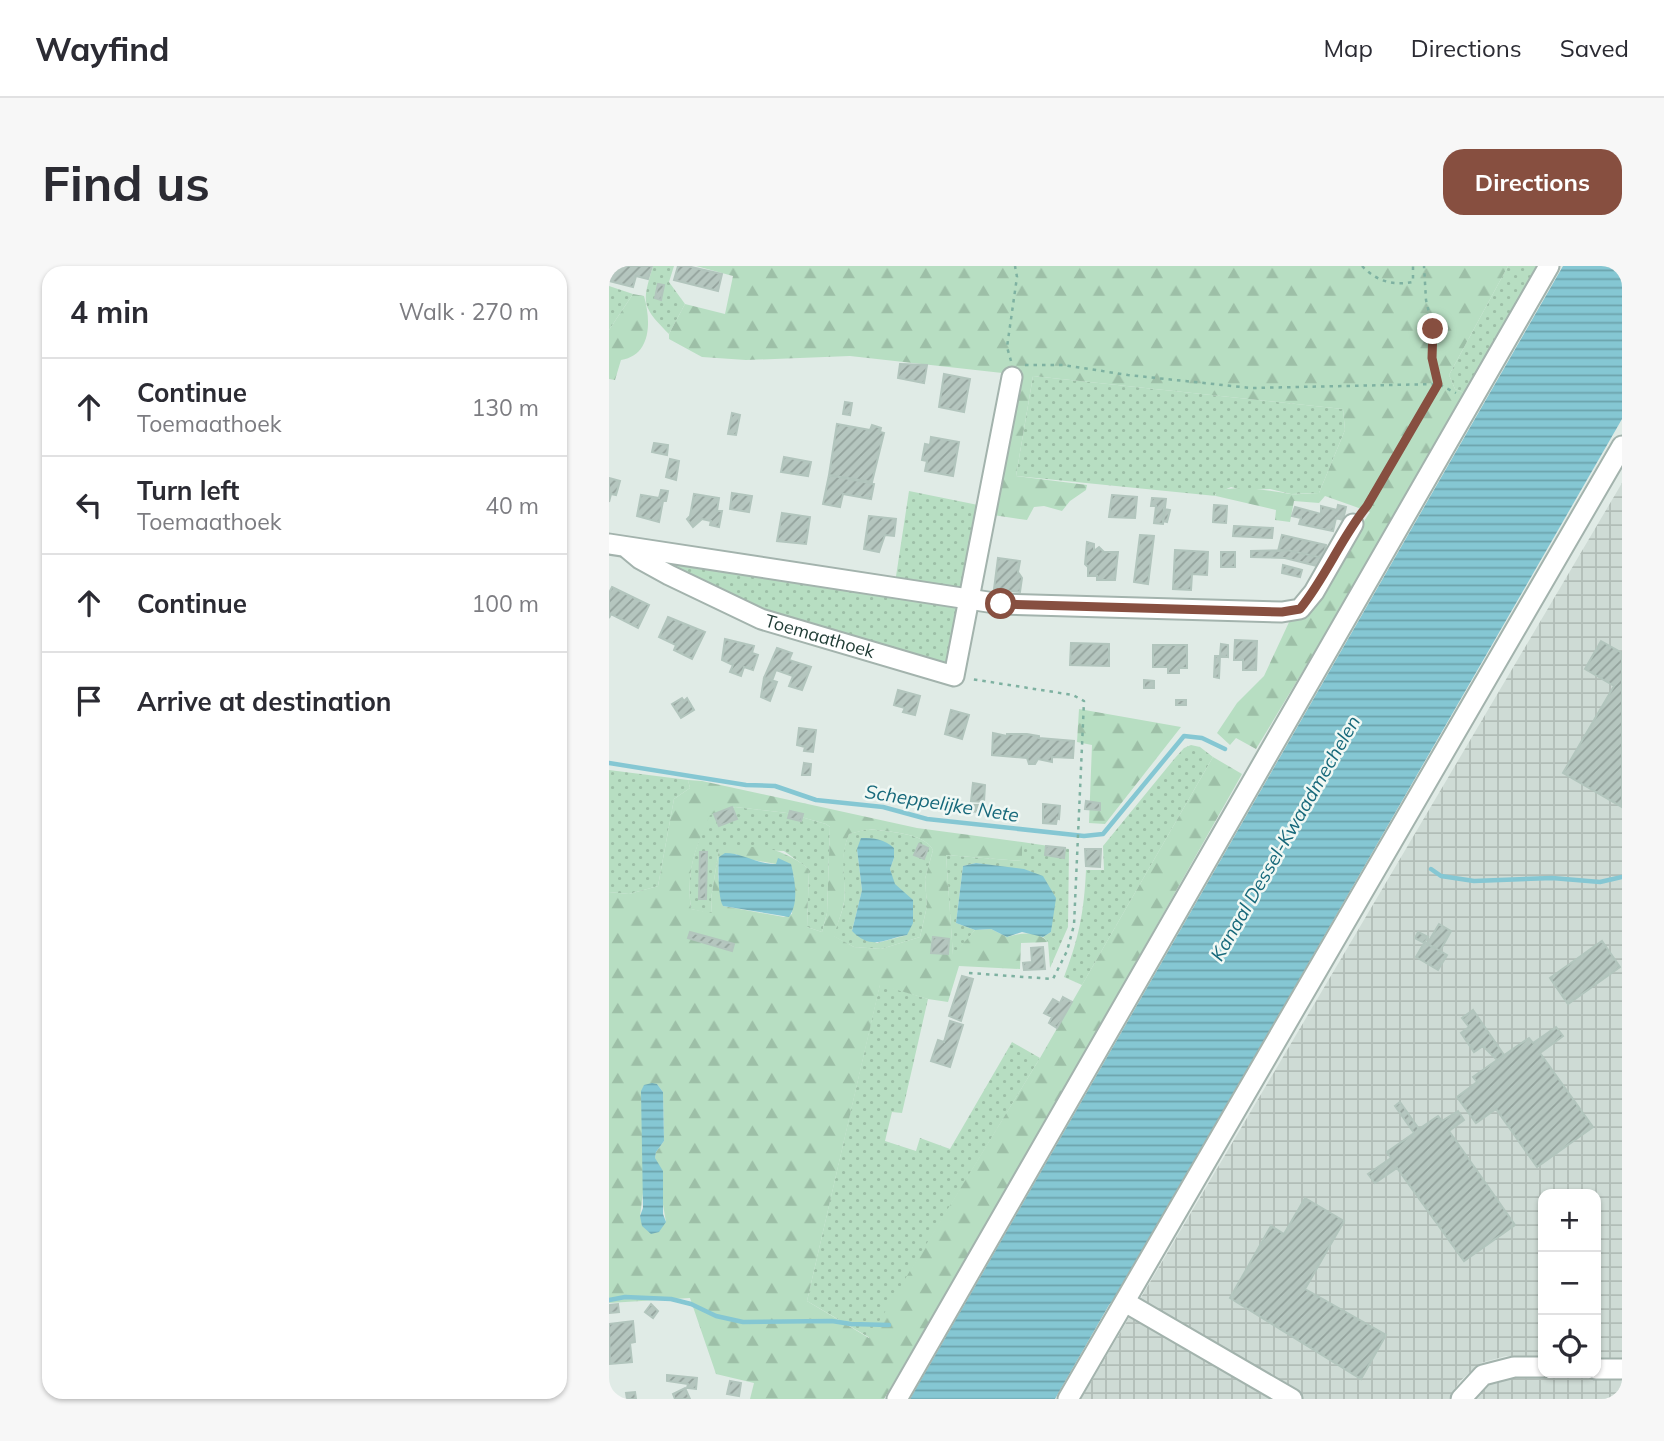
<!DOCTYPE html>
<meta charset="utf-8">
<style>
:root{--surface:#fff;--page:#f7f7f7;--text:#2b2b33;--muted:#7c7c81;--line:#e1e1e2;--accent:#874f40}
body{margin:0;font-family:Mulish,sans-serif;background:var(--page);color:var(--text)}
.controls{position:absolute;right:21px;bottom:21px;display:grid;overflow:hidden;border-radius:14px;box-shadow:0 2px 5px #0004}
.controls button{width:63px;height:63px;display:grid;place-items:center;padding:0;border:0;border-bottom:2px solid var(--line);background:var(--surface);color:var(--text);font:35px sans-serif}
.stop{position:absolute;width:21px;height:21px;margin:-16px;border:5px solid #874f40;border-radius:50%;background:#fff}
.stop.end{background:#874f40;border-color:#fff;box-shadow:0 2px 7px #0008}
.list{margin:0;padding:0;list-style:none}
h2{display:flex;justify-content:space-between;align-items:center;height:91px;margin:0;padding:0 28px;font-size:30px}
h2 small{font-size:23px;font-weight:400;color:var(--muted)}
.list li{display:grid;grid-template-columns:46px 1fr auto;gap:21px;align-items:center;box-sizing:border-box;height:98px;padding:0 28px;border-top:2px solid var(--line)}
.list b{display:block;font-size:26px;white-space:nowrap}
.list p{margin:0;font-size:23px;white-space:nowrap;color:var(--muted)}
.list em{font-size:23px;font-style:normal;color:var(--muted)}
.icon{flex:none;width:38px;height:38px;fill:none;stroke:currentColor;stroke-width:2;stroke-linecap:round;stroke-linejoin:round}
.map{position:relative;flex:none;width:1013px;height:1133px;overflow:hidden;border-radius:21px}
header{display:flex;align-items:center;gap:42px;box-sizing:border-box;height:98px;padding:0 35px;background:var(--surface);border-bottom:2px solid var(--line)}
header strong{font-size:33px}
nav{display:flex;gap:38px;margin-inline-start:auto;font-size:24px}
.intro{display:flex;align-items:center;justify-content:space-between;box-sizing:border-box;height:168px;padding:0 42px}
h1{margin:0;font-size:49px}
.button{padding:18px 32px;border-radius:21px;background:var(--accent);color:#fff;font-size:24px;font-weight:700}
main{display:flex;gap:42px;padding:0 42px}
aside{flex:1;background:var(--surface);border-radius:21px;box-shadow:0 2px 5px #0004}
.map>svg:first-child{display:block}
.industrial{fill:url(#industrial-grid)}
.grass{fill:url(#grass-dots);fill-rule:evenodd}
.forest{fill:url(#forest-firs);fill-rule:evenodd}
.water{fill:url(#water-rules)}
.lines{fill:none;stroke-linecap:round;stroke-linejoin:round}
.stream{stroke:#85c7d3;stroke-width:4.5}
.building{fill:url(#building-hatch);stroke:#b2c5bd;stroke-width:2}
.minor-casing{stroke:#a3b3ad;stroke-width:23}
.path{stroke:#7eb1a1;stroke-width:2.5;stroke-dasharray:3.5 5;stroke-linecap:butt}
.minor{stroke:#fff;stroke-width:19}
.route{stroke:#874f40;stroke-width:9}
.labels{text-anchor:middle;stroke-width:5;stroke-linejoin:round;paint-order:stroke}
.street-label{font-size:18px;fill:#203c35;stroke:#f0f8f4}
.water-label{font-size:19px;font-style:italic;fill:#17697b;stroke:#f0f8f4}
</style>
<header>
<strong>Wayfind</strong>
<nav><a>Map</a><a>Directions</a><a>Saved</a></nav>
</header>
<div class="intro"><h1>Find us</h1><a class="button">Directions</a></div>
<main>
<aside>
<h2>4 min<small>Walk · 270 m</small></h2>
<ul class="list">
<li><svg class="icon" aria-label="ahead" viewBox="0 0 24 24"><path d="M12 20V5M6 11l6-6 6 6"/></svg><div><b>Continue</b><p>Toemaathoek</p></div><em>130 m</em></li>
<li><svg class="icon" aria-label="left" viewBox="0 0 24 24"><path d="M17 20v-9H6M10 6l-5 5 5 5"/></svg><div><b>Turn left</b><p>Toemaathoek</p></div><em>40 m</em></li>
<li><svg class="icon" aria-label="ahead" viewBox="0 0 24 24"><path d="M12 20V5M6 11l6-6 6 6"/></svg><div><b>Continue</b></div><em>100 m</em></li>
<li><svg class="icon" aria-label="arrive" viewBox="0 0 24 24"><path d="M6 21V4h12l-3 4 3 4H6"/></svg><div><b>Arrive at destination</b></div></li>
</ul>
</aside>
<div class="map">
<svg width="1013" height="1133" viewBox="0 0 1013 1133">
<defs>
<pattern id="industrial-grid" width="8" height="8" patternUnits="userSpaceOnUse" patternTransform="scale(1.75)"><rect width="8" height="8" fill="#cedbd5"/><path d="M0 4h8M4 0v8" fill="none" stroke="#b1bdb7"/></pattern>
<pattern id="grass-dots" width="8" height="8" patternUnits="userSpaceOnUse" patternTransform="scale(1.75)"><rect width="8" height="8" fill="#b7dec2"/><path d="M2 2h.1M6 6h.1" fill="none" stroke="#9dbfa7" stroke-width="1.8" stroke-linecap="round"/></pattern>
<pattern id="forest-firs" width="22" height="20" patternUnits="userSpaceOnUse" patternTransform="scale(1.75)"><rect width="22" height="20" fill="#b7dec2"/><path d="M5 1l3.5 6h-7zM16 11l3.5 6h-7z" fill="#9dbfa7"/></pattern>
<pattern id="water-rules" width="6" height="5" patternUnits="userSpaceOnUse" patternTransform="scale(1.75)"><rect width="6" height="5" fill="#85c7d3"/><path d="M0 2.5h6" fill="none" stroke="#6ca3ac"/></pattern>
<pattern id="building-hatch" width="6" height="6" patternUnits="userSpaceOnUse" patternTransform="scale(1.75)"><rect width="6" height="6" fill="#b5c6bf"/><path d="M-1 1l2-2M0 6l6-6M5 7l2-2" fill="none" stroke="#93a29c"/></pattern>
</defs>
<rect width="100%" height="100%" fill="#e0ebe6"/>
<path class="industrial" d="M1013,217V1094L987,1093V928H934V1091L897,1090L872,1097L851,1115L840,1133H472Z
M903,1110L1013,1112V1133H864L886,1114Z"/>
<path class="grass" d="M44,0H65L60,16L76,38L60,68C32,40 33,37 44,0Z
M899,0H934L860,129L846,123L840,109Z
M0,20L24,28L0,64Z
M424,110L734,143L736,164L710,227L682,228L661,223L633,224L622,221L606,228L607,230L407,210Z
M300,225L374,240L358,320L350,324L286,317Z
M62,294L343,339L352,348L344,390L336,398L181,358L61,303Z
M582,479L591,481L604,491L473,719L455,711C470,672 475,646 477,604H495L494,580L566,492L575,482Z
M0,504L79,514L81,522L65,533L49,620L20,628L0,626Z
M126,541L178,547L217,558L221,561L218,647L213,666L198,661L200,603L175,585L110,583L102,633L103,648L82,643C77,605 86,583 100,549Z
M259,563C278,566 315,566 324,584L316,613L318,640L311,671L272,683L245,681L224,670C228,659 233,647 235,637C238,611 228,597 240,568ZM248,583L285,592L281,603L298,669L268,677L243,665L253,624Z
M413,576L460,583L459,661L441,702L439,676L434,671L442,666L443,657L400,602L367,597L354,600L347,657L366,664L344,690L337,589L412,595Z
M271,718L319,733L293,847L283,846L276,875L307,885L311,872L341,883L403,776L431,792L261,1072L198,1035Z"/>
<path class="forest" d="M87,0H899L840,109L846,123L860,129L647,483L627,472L621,479L608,467L628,437L655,410L681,354L697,352L732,290L761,246L716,230L710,237L685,235L681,256L666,254L667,244L607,230L606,225C631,219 656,224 681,228C690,229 700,227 710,227L736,164L734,143L424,110L407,210L478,219L477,224L461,235L453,245L435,240L425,241L418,254L384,249L412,109L241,90L137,94L93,91L60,73V68L76,38L116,48L124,10Z
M24,28L35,30C42,54 43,89 12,94L6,114L0,113V64Z
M470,443L572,461L496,558L480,557L483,479L468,476Z
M604,491L633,508L449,834L275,1133H141L145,1117L107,1108L81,1032L0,1037V626L20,628L49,620L65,533L81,522L79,514L93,515L308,562L413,576V595L337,589L344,689L366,664L382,663L398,671C412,667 428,664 439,676L412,677L411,703L350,700L339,736L319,733L271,719L198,1035L260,1072L431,792ZM126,541L178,547L217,558L221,561L218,647L213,666L198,661L200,603C169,579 147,579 110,583L102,633L103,647L82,643C77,605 86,583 101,549ZM260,563C278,566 315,566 324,584L316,613L318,640L311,671L272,683L245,681L225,670C228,659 233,647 235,636C238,611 229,596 240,568ZM127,588L133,592L167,598L185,610L183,648L175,651L114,640L109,610L110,591ZM48,818L54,826L55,875L47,886L46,892L57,956L31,950Z"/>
<path class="water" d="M954,0H1013V153L509,1028L500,1039L446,1133H301Z
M252,572C266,572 275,573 285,582V592L281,603L286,618L304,634V657L298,669C275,673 263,685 243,665L253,624L248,583Z
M116,587C133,587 148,598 167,598L169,592L182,598C186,614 190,637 180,651L114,640C109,632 109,602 110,591Z
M367,597L415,603L434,610L447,632L442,666L434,671L413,666L398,671L382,663L366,664L347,657L354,600Z
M43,817L48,818L54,826L55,875L47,886L46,892L54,905V948L57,956L50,966L42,968L33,960L31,950L34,942L32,825L35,819Z"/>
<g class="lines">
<path class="stream" d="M0,497L137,519L166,520L207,534L274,541L318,553L475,570L494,568L575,470L593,472L616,483
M822,603L832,610L865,615L943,612L991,616L1013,611
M0,1034L16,1031L62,1033L82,1038L107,1050L134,1056L223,1055L242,1058L280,1059"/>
</g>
<path class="building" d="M0,0H43L39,13L27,10L24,21L0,15Z
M69,0H78L113,8L109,25L65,14Z
M49,18L55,19L52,34L46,32Z
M291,98L318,99L315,117L289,112Z
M335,108L361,113L355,146L330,141Z
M236,136L243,137L241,149L234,148Z
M123,147L131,149L127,169L119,168Z
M228,158L261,164L263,159L272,162L271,166L275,167L263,216L220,209Z
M322,171L350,176L344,210L316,205L318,195L313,194L316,178L321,179Z
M45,177L59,179L58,189L43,186Z
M175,191L202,196L199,210L172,206Z
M61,193L70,195L67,214L57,211Z
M220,209L265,218L262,233L234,228L231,241L214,238Z
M0,212L11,215L7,229L2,228L0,236Z
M52,224L59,225L57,235H54L50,256L28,250L32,229L50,232Z
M123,227L143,230L140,246L121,243Z
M85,228L110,232L108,245H113L110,261L101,259L102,255L93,253L84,261L78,253L81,250Z
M503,229L528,231L526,252L500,251Z
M543,232L557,233L554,258L545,257L547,240H542Z
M605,239L618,240L617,257L604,256Z
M729,239L737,241L734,254L727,252L724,265L690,258L692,252L683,250L686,241L712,248V240L728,244Z
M555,243L561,244L558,256L554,255Z
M173,247L201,251L197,278L168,275Z
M260,250L287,253L285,270L276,269L270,286L255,283Z
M625,260L664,262L663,272L624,270Z
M531,269L545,270L539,318L525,316Z
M673,269L717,279L714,292L678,284L669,285Z
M478,276L485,278V285L490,281L495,286H509L506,314H488V310H479V301L476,298Z
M566,284L599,286L598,309L583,308L582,324L564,323Z
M678,284L714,292L712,301L676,292L642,291V285Z
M612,286H626V301H612Z
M389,292L411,295L409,306L413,312L411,326L385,323Z
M674,299L693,304L691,311L673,307Z
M3,321L40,339L29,362L2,348L0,352V327Z
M59,351L96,366L83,393L65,384L67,379L50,371Z
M116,373L145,380L143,387L149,389L144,404L135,401L132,410L121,406L124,399L113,394Z
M626,374L648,375L647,404H634V394H625Z
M992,375L1013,387V541L954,507L1005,420L976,403Z
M462,377L500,378V400L461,399Z
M612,378L619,379V391L611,390Z
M544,379H578V402H570V407H559V401H544Z
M168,382L183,387L180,394L202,401L193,424L180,420L184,410L167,404L163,415L155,412Z
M606,390H611L610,412L605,411Z
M155,412L168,416L161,435L152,431Z
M535,414L545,415V422H535Z
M289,424L311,430L306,449L294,446L296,442L285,439Z
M73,432L75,435L78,432L85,444L72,452L63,438Z
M567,434H577V439H567Z
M342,444L360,449L353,473L336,468Z
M190,462L207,464L204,486L195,485L196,481L188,479Z
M384,467L398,470V468H418L430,470V472L465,475L464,492L443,491V496L429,493L426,498H420L418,492L383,489Z
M195,497L202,498L201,509H193Z
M364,517L376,519L375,536L362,535Z
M477,535L491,537V544L476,543Z
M434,538L451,540L450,553L448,552L447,558L434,557Z
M360,539H370L369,546L360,545Z
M123,541L128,553L110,560L105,548Z
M181,545L194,548L192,555L179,552Z
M310,578L319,582L315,593L305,589Z
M437,580L456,582L455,592L436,589Z
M476,583H492L491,601L477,600Z
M91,586H98L97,633H90Z
M830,658L842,665L831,685L818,678Z
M81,666L125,678L123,685L79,672Z
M809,666L819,671L816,676L838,689L829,704L807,691L815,677L806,672Z
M324,671L340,673L339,688L322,687Z
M993,675L1011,701L959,738L941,712Z
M434,681L436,703L415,704L414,697L423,696L422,682Z
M353,710L364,713L352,755L340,750Z
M454,731L463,736L448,762L440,757L443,751L435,747L444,733L451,737Z
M864,744L895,789L888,794L874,780L865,786L852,767L860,761L853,752Z
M341,755L354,759L341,801L322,795L329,774L335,776Z
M947,761L954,770L931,787L984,861L928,901L887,843L867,857L848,831L868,816L864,811L888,794L920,772L924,777Z
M791,836L810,863L829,850L833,855L849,845L855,854L840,865L906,959L855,995L788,902L766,917L759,908L782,892L778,886L805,867L786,840Z
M696,932L735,955L696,1023L777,1069L752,1113L621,1032L662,960L675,968Z
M9,1038L10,1046L0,1047V1039Z
M42,1038L49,1045L44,1052L36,1046Z
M24,1055L26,1076L21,1077L23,1096L1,1098L0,1058Z
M58,1109L88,1112L87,1123L78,1122L79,1118L58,1115Z
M121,1115L132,1117L130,1130L118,1128Z
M76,1122L81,1133H66L64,1128Z
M26,1126L27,1133H18L17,1127Z"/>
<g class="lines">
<defs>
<g id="minor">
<path d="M0,278L392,338L673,346L691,343L705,326L744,258"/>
<path id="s1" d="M19,283L31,293L60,309L152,353L345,410L403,111"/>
<path d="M516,1036L683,1133"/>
<path d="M987,1103H1013"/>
<path d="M288,1133L940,0"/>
<path d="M459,1133L1013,180"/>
<path d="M852,1133L874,1109L905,1101H934"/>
</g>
</defs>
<use href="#minor" class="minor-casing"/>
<path class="path" d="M753,0C767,15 784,20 804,16V0
M402,95L398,81L408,11L406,0
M416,99H454L519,109L642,122L829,118L847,127
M755,244L829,118L823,92L824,63L817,34L815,0
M360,707L444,713L458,685L465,659L475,435L464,429L362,413"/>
<use href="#minor" class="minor"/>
</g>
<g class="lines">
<path class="route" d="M392,338L673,346L691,343C717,311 732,272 758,240L829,118L823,92L824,63"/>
</g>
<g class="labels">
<g class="street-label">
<text dy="6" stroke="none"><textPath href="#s1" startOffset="212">Toemaathoek</textPath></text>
</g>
<g class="water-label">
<text transform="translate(333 537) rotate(9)" y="7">Scheppelijke Nete</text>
<text transform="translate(676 572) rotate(-60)" y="7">Kanaal Dessel-Kwaadmechelen</text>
</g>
</g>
</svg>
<div class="controls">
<button>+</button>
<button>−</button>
<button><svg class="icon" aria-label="locate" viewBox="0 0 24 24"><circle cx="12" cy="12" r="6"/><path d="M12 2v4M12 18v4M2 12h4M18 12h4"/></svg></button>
</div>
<div class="stop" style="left:392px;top:338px"></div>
<div class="stop end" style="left:824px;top:63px"></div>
</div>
</main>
